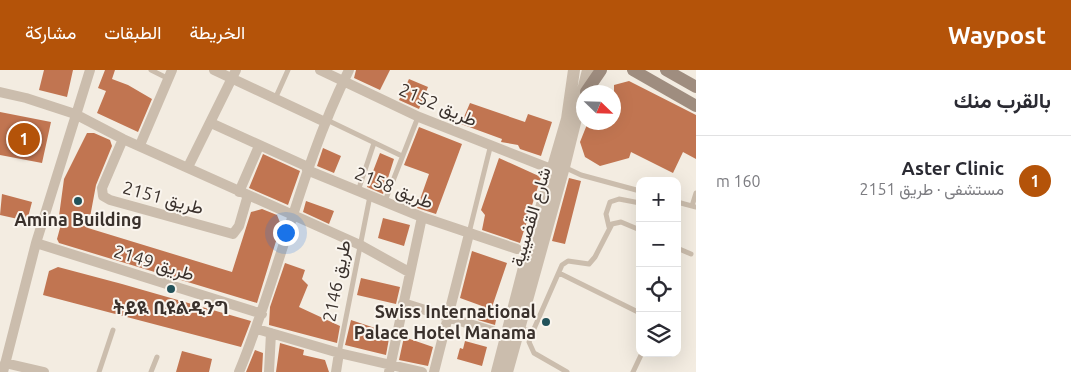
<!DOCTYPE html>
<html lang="ar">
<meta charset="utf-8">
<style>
:root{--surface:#fff;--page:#f2f2f3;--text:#2b2b33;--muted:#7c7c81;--line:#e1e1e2;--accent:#b45309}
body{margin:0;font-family:Ubuntu,Vazirmatn,"Noto Sans Ethiopic",sans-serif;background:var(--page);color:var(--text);direction:rtl}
.controls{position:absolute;right:15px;bottom:15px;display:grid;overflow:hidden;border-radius:10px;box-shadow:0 5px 20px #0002}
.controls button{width:45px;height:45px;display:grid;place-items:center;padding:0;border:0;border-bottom:1px solid var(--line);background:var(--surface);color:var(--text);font:25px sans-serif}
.compass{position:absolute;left:576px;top:15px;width:45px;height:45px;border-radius:50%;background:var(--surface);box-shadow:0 5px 20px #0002;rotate:113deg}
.you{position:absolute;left:285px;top:162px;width:18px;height:18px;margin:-12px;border:4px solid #fff;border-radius:50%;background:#1a73e8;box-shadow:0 0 0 8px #1a73e833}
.badge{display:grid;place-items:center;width:32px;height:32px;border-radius:50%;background:var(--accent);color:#fff;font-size:16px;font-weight:700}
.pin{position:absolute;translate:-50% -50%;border:2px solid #fff;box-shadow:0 1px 5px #0006}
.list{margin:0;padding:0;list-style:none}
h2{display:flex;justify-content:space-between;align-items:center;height:65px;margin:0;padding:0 20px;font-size:21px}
h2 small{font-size:16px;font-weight:400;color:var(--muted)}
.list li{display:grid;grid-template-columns:32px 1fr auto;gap:15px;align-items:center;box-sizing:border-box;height:90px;padding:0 20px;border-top:1px solid var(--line)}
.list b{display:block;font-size:19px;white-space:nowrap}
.list p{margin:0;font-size:16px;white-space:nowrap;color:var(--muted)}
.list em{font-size:16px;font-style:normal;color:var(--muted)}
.icon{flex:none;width:28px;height:28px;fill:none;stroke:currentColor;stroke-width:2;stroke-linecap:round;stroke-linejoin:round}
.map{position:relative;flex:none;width:696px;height:302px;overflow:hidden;direction:ltr}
header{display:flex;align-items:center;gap:30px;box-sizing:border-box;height:70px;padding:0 25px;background:var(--accent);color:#fff}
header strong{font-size:24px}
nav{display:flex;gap:28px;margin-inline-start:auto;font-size:18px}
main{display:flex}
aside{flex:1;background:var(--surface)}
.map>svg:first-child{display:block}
.building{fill:#c17551}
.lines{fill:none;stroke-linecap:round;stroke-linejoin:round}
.service{stroke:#cbbdad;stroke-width:5}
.minor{stroke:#cbbdad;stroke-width:10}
.tertiary{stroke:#cbbdad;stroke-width:12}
.secondary{stroke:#9f8d7f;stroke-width:12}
.poi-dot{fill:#22525a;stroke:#faf5ee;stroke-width:2}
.labels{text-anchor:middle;stroke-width:4;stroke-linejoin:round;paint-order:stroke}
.street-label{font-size:18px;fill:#3a312c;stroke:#faf5ee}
.poi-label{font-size:18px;font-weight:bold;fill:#3a312c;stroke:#faf5ee}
</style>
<header>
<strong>Waypost</strong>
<nav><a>الخريطة</a><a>الطبقات</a><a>مشاركة</a></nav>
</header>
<main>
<aside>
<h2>بالقرب منك<small></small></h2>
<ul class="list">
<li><span class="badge">1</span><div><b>Aster Clinic</b><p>مستشفى · طريق 2151</p></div><em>160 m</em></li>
</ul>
</aside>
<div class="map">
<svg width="696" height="302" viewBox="0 0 696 302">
<rect width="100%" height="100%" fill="#f3ece1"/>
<path class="building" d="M44,0H73L67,27L39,20Z
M105,0H115L112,9L128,15L152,29L138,62L97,43L106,21L98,18Z
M356,0H390L380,20L354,8Z
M409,9L428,17L419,39L399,30Z
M629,11L696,45V89L683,82L673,103L631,82L629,88L600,96L585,87L580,72L588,52H614V15Z
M470,33L525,52L528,44L552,52L541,86L520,79L518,75L501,72L502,69L461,54Z
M0,42L51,52L42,93L0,85Z
M419,57L462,74L436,144L417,138L429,104L404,95Z
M87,63H94L110,70L112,76L96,115L88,158L232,202L251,142L262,139L277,145L281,155L257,233L59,173L57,169L63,147L59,146L64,109Z
M323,78L341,86L334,103L317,96Z
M380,83L394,89L383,124L367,117Z
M263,84L300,101L288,135L249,118Z
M499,88L541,107L520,173L482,160L485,145L481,140Z
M569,108L581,111L565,174L552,171Z
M2,124L32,132L27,151L0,145Z
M306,131L334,141L329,154L303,142Z
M383,148L410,155L404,176L378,168Z
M472,181L507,193L490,243L497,245L495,255L478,250L482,236L460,228Z
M285,193L305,200L302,209L308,215L299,237L340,256L337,273L269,255L270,237Z
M58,197L122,214L251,251L241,277L43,225L49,201Z
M361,208L400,217L396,234L357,225Z
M351,250L390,263L386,285L345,275Z
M404,267L433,277L428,296L399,290Z
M465,271L487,277L482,296L457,289L460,278L463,279Z
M280,273L304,280L303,285L325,290L329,302H276Z
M255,280L263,283L262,302H246Z
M182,281L212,289L209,302H176Z"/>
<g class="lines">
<path class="service" d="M151,0L167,8
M275,29L288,0
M327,50L402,86
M564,97L581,105L640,121
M358,121L374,73
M385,131L418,47
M677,132L696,137
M692,136L696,123
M609,157L606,144L610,132L619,129L640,133
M469,163L491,74
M677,178L691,184
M559,203L640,243
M520,259L533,261L562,195L568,191L589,194L595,187L612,154L621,152L640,160
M533,261L529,272L534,283L567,302
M339,283L370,126
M99,302L113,260
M151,302L157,287
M633,302L642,283"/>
<path class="minor" d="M214,0L325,52
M320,0L419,47L551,99L558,98
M0,22L26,28L75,44L123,69L360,175L409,202
M211,53L308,97
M123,69L102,118L103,126L110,130L233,164L239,156L248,125
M140,75L172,0
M188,97L236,0
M307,100L422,147L517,179
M239,122L259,76
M36,173L262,244
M403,233L495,262
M257,259L339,283L422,302
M5,293L44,302
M3,302L36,173L90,0
M239,302C280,203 301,96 349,0
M269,302L271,263
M336,302L339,283
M389,302L422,147
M434,302L469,164"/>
<path class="tertiary" d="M497,302L527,186L567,49L574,0
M507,302L564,97L588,0"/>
<path class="secondary" d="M633,0L696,36
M666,0L696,17
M586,22L601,0"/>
</g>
<g class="poi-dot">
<circle cx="78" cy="131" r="5"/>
<circle cx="171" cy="219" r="5"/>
<circle cx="546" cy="252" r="5"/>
</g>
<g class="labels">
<g class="street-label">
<text transform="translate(438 35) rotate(23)" y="6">طريق 2152</text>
<text transform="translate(394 118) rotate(22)" y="6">طريق 2158</text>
<text transform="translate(163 128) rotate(15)" y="6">طريق 2151</text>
<text transform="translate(531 147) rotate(-74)" y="6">شارع القضيبية</text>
<text transform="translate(154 193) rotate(17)" y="6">طريق 2149</text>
<text transform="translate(337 211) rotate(-79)" y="6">طريق 2146</text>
</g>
<g class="poi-label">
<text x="78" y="156">Amina Building</text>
<text x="171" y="244">ትይዪ ቢዩልዲንግ</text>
<text x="536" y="248" text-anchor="end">Swiss International<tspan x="536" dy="21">Palace Hotel Manama</tspan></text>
</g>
</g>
</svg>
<div class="controls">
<button>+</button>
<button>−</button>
<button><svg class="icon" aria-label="locate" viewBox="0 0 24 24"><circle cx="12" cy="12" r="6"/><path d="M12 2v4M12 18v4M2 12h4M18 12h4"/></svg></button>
<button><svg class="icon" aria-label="layers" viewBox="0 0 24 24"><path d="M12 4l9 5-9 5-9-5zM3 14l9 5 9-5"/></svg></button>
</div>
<svg class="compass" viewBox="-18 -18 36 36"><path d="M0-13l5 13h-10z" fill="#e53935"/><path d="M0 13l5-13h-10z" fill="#7c7c81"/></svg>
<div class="you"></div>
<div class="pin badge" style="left:24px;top:69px">1</div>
</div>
</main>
